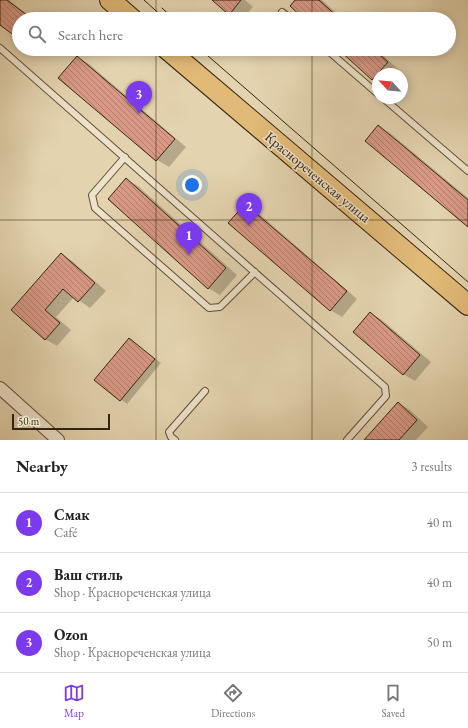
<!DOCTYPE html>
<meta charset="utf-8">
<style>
:root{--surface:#fff;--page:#f2f2f2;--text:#222;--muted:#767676;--line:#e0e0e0;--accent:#7c3aed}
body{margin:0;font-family:"EB Garamond",serif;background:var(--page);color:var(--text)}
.compass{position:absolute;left:372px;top:68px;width:36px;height:36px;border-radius:50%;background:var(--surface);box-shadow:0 2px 10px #0003;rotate:296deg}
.scale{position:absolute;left:12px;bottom:10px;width:98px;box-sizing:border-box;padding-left:4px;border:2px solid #352510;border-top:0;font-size:11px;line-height:14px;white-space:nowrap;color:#352510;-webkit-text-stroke:3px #ede2ca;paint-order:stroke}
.you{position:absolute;left:192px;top:185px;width:14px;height:14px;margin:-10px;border:3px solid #fff;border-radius:50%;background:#1a73e8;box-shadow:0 0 0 6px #1a73e833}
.badge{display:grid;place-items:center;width:26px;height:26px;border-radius:50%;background:var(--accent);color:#fff;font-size:13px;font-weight:700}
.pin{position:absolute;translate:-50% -33px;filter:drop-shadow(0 1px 2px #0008)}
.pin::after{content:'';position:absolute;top:21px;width:14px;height:12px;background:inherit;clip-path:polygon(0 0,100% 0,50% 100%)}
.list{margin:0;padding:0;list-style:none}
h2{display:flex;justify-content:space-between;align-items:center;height:52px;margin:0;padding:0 16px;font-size:17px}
h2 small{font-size:13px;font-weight:400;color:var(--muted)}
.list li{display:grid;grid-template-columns:26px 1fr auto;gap:12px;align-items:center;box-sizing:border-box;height:60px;padding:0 16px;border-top:1px solid var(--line)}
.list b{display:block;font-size:15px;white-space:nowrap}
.list p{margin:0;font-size:13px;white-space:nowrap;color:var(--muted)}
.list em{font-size:13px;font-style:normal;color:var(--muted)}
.icon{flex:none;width:22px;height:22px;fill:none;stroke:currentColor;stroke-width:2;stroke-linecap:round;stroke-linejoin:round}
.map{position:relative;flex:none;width:468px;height:440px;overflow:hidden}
.search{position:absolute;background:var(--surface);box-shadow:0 2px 10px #0003;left:12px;right:12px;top:12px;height:44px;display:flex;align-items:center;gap:10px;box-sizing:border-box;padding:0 14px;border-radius:22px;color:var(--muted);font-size:15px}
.sheet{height:232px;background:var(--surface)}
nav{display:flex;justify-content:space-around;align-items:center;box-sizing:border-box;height:56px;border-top:1px solid var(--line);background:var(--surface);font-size:11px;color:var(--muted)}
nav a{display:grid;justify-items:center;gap:2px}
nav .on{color:var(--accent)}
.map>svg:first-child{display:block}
.shadow{fill:#0003}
.building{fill:url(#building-back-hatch);stroke:#352510}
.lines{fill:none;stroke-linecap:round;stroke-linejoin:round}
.lane-casing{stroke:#605038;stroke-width:8}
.street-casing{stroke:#605038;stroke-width:14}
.primary-casing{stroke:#352510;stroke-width:22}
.lane{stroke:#ede2ca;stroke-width:6}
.street{stroke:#ede2ca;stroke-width:12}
.primary{stroke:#e2ba77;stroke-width:20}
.tram{stroke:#352510;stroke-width:1}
.grid{fill:none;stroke:#352510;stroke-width:1;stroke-opacity:0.55}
.labels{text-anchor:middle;stroke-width:3;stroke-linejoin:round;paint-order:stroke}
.street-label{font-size:14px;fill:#352510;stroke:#ede2ca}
</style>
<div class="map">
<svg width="468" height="440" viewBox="0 0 468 440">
<defs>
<pattern id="building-back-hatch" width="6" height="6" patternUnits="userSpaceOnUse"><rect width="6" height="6" fill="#d99986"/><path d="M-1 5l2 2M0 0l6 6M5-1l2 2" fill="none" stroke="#b17d6c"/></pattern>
</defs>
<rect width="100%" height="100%" fill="#e3d3ae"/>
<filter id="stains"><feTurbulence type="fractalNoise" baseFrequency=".005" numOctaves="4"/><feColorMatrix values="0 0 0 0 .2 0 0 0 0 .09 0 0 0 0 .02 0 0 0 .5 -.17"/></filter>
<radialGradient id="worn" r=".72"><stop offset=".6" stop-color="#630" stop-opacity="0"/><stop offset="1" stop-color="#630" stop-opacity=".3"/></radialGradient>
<path class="shadow" d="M0,0H9L33,19H19V38L0,23Z
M213,0H245L253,7L242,19H238L229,14Z
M296,0H322L343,19H306Z
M33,49H48L44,55Z
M339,49H376L399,70L395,74H378V82L372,79Z
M77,57L89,64L186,147L169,167L157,160L60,78Z
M378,126L390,133L468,198V226Z
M126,179L138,186L237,275L220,295L208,288Z
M245,205L257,212L357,299L342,317L330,310Z
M61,255L72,261L106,291L90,308L74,297L56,317L71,330L57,346L45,339L12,310Z
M371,313L382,320L431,362L415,381L403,374Z
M129,339L161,363L127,404L96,380Z
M399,403L410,410L428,427L416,440H365Z"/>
<path class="building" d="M0,0H7L32,19H19V39L0,25Z
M212,0H241L229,15Z
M295,0H319L340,19H304L290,6Z
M338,49H373L388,62L372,80Z
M77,56L175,139L156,161L58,78Z
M378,125L468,200V227L365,141Z
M126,178L226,268L208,289L108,199Z
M245,204L347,291L330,311L228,223Z
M61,253L95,283L78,302L63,289L45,310L60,323L45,340L11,310Z
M370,312L420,355L403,375L353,332Z
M129,338L155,359L120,401L94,380Z
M398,402L417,420L399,440H364Z"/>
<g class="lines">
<defs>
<path id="lane" d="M282,12L291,19
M0,48L385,387L386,396L347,440
M326,49L378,94
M383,98L468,171
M125,157L92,195L95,208L209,308L220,307L255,272
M175,440L171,437L169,432L205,391"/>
<path id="street" d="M0,388L58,440"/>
<path id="primary" d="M110,0L132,19
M167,49L468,305"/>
</defs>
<use href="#lane" class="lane-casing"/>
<use href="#street" class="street-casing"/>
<use href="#primary" class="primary-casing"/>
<use href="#lane" class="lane"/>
<use href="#street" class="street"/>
<use href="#primary" class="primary"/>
<path class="tram" d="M144,0L165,19
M162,8L174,19
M200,49L468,282"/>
</g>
<path class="grid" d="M156,0V19M312,0V19M156,49V440M312,49V440M0,220H468"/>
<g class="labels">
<g class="street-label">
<text transform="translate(318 177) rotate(40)" y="5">Краснореченская улица</text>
</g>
</g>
<rect width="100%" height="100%" filter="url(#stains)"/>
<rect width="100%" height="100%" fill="url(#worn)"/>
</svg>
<svg class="compass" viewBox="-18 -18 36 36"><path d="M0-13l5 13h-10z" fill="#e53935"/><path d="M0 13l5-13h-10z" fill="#767676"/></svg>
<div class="scale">50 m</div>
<div class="you"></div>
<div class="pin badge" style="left:189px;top:255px">1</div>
<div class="pin badge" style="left:249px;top:226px">2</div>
<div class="pin badge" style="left:139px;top:114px">3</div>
<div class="search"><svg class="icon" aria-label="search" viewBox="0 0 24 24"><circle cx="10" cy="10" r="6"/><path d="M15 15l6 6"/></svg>Search here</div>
</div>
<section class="sheet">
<h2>Nearby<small>3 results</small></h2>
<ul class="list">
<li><span class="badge">1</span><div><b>Смак</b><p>Café</p></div><em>40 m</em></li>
<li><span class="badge">2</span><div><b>Ваш стиль</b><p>Shop · Краснореченская улица</p></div><em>40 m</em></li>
<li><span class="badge">3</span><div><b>Ozon</b><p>Shop · Краснореченская улица</p></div><em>50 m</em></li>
</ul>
</section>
<nav>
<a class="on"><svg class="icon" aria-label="map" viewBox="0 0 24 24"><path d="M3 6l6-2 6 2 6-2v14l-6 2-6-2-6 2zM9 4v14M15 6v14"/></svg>Map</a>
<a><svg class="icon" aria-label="directions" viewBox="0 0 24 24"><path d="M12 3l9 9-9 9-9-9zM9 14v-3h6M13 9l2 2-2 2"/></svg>Directions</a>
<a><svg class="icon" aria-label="saved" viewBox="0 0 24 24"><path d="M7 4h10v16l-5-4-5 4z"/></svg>Saved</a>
</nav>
